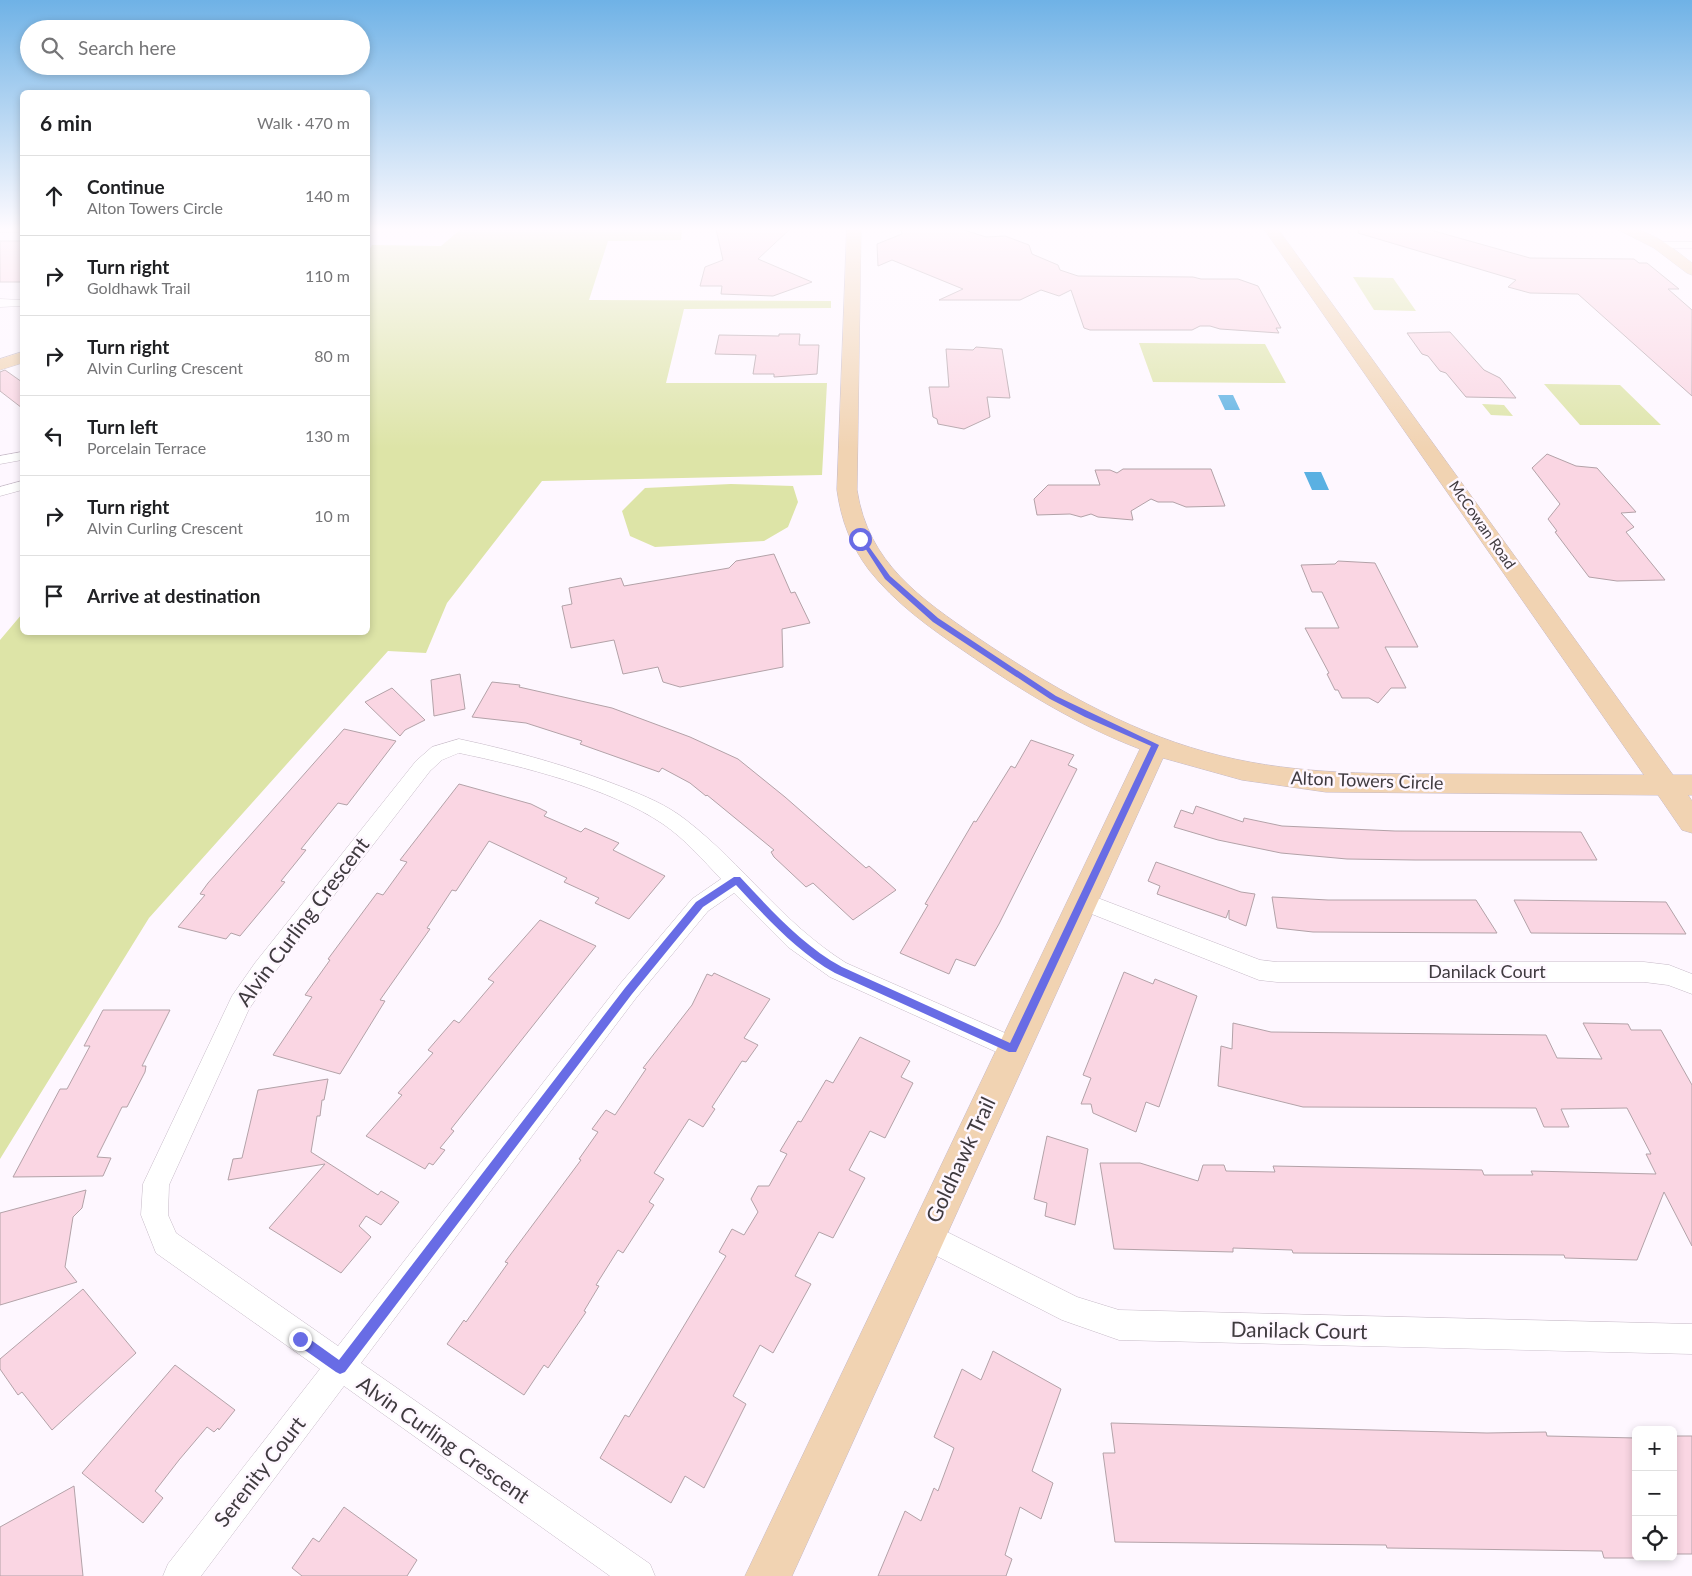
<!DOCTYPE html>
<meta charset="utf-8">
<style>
:root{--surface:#fff;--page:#f6f6f6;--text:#202124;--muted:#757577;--line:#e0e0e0}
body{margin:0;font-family:Lato,sans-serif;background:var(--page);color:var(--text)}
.controls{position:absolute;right:15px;bottom:15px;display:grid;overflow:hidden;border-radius:8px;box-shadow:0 2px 8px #0003}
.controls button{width:45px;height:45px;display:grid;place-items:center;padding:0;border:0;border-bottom:1px solid var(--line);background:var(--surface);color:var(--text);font:25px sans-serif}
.stop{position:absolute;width:15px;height:15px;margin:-11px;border:4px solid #686ce5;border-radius:50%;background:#fff}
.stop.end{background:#686ce5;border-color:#fff;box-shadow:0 1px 5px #0008}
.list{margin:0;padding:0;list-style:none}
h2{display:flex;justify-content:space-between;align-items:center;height:65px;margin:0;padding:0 20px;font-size:21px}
h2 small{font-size:16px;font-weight:400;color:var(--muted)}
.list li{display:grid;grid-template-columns:32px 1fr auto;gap:15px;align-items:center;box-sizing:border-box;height:80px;padding:0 20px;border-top:1px solid var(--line)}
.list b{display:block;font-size:19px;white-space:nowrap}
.list p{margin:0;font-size:16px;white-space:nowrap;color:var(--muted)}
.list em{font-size:16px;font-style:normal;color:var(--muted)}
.icon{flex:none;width:28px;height:28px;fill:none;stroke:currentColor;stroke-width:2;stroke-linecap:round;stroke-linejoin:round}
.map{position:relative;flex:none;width:1692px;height:1576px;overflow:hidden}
.search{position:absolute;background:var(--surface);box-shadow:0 2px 8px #0003;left:20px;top:20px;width:350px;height:55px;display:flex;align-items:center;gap:12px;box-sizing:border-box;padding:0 18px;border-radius:28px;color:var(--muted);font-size:19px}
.panel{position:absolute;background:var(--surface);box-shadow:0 2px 8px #0003;left:20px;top:90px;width:350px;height:545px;border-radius:8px}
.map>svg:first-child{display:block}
.green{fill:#dde4a7}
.water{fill:#5ab0e2}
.building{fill:#fad6e3;stroke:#b3a2a8}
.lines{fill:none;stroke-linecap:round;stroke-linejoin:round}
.street-casing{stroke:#c6bac7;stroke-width:1}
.secondary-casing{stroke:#c6bac7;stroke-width:1}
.street{fill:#fff;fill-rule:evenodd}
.secondary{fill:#f1d3b2;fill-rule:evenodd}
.route{fill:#686ce5}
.labels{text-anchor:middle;stroke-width:5;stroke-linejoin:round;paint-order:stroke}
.far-street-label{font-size:15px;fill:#3f3a3f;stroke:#fef7ff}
.street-label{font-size:18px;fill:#3f3a3f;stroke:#fef7ff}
.near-street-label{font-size:21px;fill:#3f3a3f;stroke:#fef7ff}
</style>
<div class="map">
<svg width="1692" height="1576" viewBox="0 0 1692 1576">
<rect width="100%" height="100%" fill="#fef7ff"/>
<path class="green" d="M461,229H682L681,240L608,241L589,300L831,301V308L684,309L666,383H827L822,475L542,481L447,603L426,653L388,651L149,918L0,1159V640L22,614V632H368V252L372,245L441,246Z
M1353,277L1393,278L1416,311L1374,310Z
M1139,343L1265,344L1286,383L1153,382Z
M1544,384L1620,385L1661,425H1580Z
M1482,404L1504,405L1513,416L1491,415Z
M731,484L793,486L798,502L788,527L764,541L655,547L630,536L622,511L645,488Z"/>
<path class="water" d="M1218,395H1233L1240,410H1225Z
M1304,472H1321L1329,490H1312Z"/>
<path class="building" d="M716,229H790L758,259L812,282L773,296L721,294L722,286H700L705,267L723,260Z
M901,229H961L986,237L1005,236L1029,245L1032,254L1058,265L1060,270L1078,276L1193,277L1201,279H1238L1258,286L1281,328H1276L1279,333L1220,329L1210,326H1200L1192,330H1090L1084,328L1071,290L1059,296L1041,290L1020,300H939L963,289L892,260L878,266L877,244L902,234Z
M1359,229H1427L1530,258L1634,259L1639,263H1647L1679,289H1668L1692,310V396L1578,294L1530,293L1508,287L1516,280L1358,233Z
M0,241H22V282H0Z
M1450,332L1484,370L1500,378L1516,398L1466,397L1446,373L1440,371L1428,356L1422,354L1407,333Z
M779,334H800L799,345H819L817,374L774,377V374H753L756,355L715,354L719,335L779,336Z
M976,347L1002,349L1010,398L987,397L990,417L964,429L938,424L937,419L933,417L929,387H949L946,349L973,350Z
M5,370L22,382V408L0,391V372Z
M1547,454L1576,466L1597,468L1636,512L1621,513L1634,527L1626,532L1665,580L1617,581L1589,577L1555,532L1557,531L1548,519L1560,504L1532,468Z
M1123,469H1211L1225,506L1186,507L1173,502H1158L1151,499L1131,511L1133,520L1098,517L1091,514L1081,517L1070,514L1037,515L1034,499L1048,485H1100L1095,470H1110L1117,473Z
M774,554L791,593L795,592L810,623L782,629L783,667L680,687L663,682L658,667L623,674L614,640L571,648L562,606L572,604L569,588L621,578L624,586L729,568L736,561Z
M1338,561L1375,563L1418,647H1385L1406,688H1391L1378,703L1369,698H1342L1338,690H1335L1327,674L1329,673L1305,628H1339L1322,592H1312L1301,565L1335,564Z
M460,674L465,709L434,716L431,680Z
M492,682L520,685L519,687L612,708L690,737L738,759L785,797L866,868L869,866L896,890L853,920L813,883L806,887L774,857L771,852L774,850L707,795L706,796L690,783L662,768L659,772L580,744L582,741L526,723L472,717Z
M392,688L425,720L405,730L400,736L365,702Z
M344,729L396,741L347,805L338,803L301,849L306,850L281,881L285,882L240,936L231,933L226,939L178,927L205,895L200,894L208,883Z
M1031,740L1074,755L1068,765L1077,769L999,924L975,966L956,959L949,974L900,953L928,905L925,904L974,821L976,822L1011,766L1015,768Z
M459,784L531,804L547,812L544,816L581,832L585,828L619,843L613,850L665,876L629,919L595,903L599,898L564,882L567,878L489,841L456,891L452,890L427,928L430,929L380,1000L385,1001L340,1074L273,1055L312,997L305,995L330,960L328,959L377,893L383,895L407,862L400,860Z
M1196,806L1243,822L1244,818L1282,826L1395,831L1581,832L1597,860H1415L1347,859L1281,853L1218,840L1174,827L1181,810L1193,814Z
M1156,862L1241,892L1255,894L1246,926L1229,919V910L1226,918L1157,894L1160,886L1148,881Z
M1272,897L1328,900H1476L1497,933L1313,932L1277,928Z
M1514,900L1666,902L1686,934L1531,933Z
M540,920L596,946L451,1129L454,1131L440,1148L445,1150L433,1165L429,1163L425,1169L366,1136L402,1095L398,1093L433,1053L428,1050L454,1020L459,1023L494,982L488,979Z
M1124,972L1153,984L1155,979L1197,996L1159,1107L1146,1102L1136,1132L1093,1113L1091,1104H1081L1091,1078L1083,1075Z
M714,973L770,999L744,1038L758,1045L746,1062L742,1061L712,1107L715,1109L703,1127L689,1119L654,1173L664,1179L649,1202L654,1205L623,1253L618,1250L596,1285L599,1286L584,1311L586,1312L548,1368L544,1365L524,1395L447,1344L464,1320L466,1322L508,1263L505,1262L581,1160L579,1159L598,1132L592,1129L606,1110L615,1115L646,1069L643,1068L692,1005L707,974L712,976Z
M103,1010H170L142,1066H146L145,1072L127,1107H122L97,1157L111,1158L103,1176L13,1177L60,1089H67L90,1046H84Z
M1233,1023L1271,1032L1546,1035L1557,1058L1602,1059L1583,1023L1628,1024L1631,1030H1661L1692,1085V1246L1664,1192L1637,1260L1565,1258L1564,1255L1293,1253L1292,1250L1233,1248V1252L1114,1249L1100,1163H1140L1198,1181L1203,1165H1224L1226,1171L1275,1172L1273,1166L1482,1170L1484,1175H1533L1531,1171L1656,1174L1646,1154H1651L1627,1108L1561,1109L1569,1127H1544L1536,1108L1303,1107L1218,1086L1221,1046L1232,1049Z
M860,1037L910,1061L901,1077L913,1083L885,1138L870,1131L849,1170L865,1178L833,1238L819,1232L795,1276L811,1284L773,1353L760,1345L733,1396L746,1404L704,1488L685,1476L671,1503L600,1458L625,1415L629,1417L726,1256L719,1252L732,1229L744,1235L758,1212L751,1199L758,1186H769L787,1154L780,1151L798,1121L801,1122L826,1080L833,1083Z
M328,1079L324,1100H322L320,1116H317L311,1152L378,1195L381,1191L399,1202L381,1225L366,1216L359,1226L371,1237L341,1273L269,1228L325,1164L228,1180L233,1159L242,1158L258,1090Z
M1047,1136L1088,1149L1075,1225L1045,1216L1047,1203L1034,1199Z
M86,1190L82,1208L73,1217L65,1267L77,1282L0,1305V1213Z
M83,1289L136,1353L52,1430L22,1392L18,1395L0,1369V1359Z
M993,1351L1061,1389L1032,1471L1053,1483L1041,1519L1020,1507L1005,1555L1012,1559L1006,1576H878L905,1511L921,1521L934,1488L938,1491L954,1448L934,1437L962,1369L981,1380Z
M175,1365L235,1410L219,1430L218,1428L214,1432L207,1427L179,1460L155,1491L163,1498L143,1523L82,1473Z
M1111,1423L1487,1433L1546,1432L1547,1436L1636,1438V1558H1604L1602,1551L1387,1548L1386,1545L1115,1542L1103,1453H1115Z
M1673,1436H1692V1554H1673Z
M74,1486L83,1576H0V1527Z
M344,1507L417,1560L407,1576H302L292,1568L313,1538L319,1542Z"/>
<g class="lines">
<defs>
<path id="street" d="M0,229H22V232H0Z
M1692,242V248H1659L1654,245L1659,242Z
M0,299L22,300V306L0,307Z
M22,452V460L0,464V456Z
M22,481V490L0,496V487Z
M459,739C515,751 569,766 622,787C645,796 667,805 686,820C744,865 781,922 846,963L1021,1040L1024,1048L1021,1056L1012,1059L830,977L788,947L734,893L708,911L636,998L361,1363L650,1564L655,1576H610L344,1386L201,1576H163L168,1564L320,1369L156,1253L141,1215L143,1184L232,996L255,963L416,761L432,747ZM459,753C522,766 610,788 663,824C685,839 703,860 721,879L692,899L620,984L338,1346L176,1233L168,1215L169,1185L249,1009L271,977L430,771L442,760Z
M1082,892L1260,960L1277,962H1644L1669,965L1692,974V994L1668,985L1644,982H1277L1259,980L1074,907L1071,901L1074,895Z
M927,1222L1077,1297L1119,1310L1692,1324V1354L1119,1340L1062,1320L917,1246L913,1236L917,1226Z"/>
<path id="secondary" d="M847,229H861L857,490C868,563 921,599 978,638C1048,685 1123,729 1206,752C1285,774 1365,774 1446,774C1512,774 1578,775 1644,775L1264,229H1278L1673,775H1692V795H1688L1692,801V833L1682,830L1658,795L1326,792L1242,780L1163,758L792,1576H745L1140,749C1077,725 1019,689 964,651C930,628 895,603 869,570C851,546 841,520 837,490Z
M1617,229C1646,225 1670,246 1692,263V275L1687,273L1654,248Z
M22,352V363L0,370V359Z"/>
</defs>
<use href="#street" class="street-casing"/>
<use href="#secondary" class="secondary-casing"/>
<use href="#street" class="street"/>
<use href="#secondary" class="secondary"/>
</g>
<linearGradient id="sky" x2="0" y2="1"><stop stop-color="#6fb2e6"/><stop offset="0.51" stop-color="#fffbff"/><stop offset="1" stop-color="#fffbff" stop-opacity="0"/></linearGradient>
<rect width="1692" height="449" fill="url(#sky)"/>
<path class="route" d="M858,537H862L890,576L938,618L1056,696L1159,745L1016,1052H1009L835,973C796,951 766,917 736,885L703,907L632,994L345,1372L340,1374L336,1372L296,1344L294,1339L296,1335L300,1333L304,1335L339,1360L625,988L696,902L734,877H740C771,910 802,945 842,967L1010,1043L1151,746L1085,717L1050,699L933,622L885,579Z"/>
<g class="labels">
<g class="far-street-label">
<text transform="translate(1482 525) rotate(55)" y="5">McCowan Road</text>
</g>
<g class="street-label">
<text transform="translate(1367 781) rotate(2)" y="6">Alton Towers Circle</text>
<text x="1487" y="978">Danilack Court</text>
</g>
<g class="near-street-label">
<text transform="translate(303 922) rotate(-53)" y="7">Alvin Curling Crescent</text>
<text transform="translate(961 1160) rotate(-65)" y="7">Goldhawk Trail</text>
<text transform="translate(1299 1331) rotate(1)" y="7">Danilack Court</text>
<text transform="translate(443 1440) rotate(35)" y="7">Alvin Curling Crescent</text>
<text transform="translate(260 1472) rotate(-52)" y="7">Serenity Court</text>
</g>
</g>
</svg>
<div class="controls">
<button>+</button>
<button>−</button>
<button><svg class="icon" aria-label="locate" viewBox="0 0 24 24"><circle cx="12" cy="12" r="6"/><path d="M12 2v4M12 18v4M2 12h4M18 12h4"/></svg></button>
</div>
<div class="stop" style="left:860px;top:539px"></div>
<div class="stop end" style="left:300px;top:1339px"></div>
<div class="search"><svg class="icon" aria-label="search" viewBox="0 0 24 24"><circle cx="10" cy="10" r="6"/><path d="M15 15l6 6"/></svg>Search here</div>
<section class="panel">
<h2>6 min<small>Walk · 470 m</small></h2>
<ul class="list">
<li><svg class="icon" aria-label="ahead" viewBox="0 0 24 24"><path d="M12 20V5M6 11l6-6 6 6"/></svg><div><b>Continue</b><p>Alton Towers Circle</p></div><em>140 m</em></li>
<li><svg class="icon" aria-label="right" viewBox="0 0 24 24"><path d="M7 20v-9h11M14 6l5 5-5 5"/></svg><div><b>Turn right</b><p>Goldhawk Trail</p></div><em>110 m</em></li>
<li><svg class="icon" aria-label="right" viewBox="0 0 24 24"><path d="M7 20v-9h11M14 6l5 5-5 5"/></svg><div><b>Turn right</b><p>Alvin Curling Crescent</p></div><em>80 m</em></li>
<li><svg class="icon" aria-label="left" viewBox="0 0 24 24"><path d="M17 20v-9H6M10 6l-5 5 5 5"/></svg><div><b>Turn left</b><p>Porcelain Terrace</p></div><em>130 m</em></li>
<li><svg class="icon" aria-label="right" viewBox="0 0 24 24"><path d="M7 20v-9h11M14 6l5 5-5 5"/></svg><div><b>Turn right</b><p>Alvin Curling Crescent</p></div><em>10 m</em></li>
<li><svg class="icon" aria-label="arrive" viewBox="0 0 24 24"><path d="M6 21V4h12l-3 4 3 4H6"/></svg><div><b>Arrive at destination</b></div></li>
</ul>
</section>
</div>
